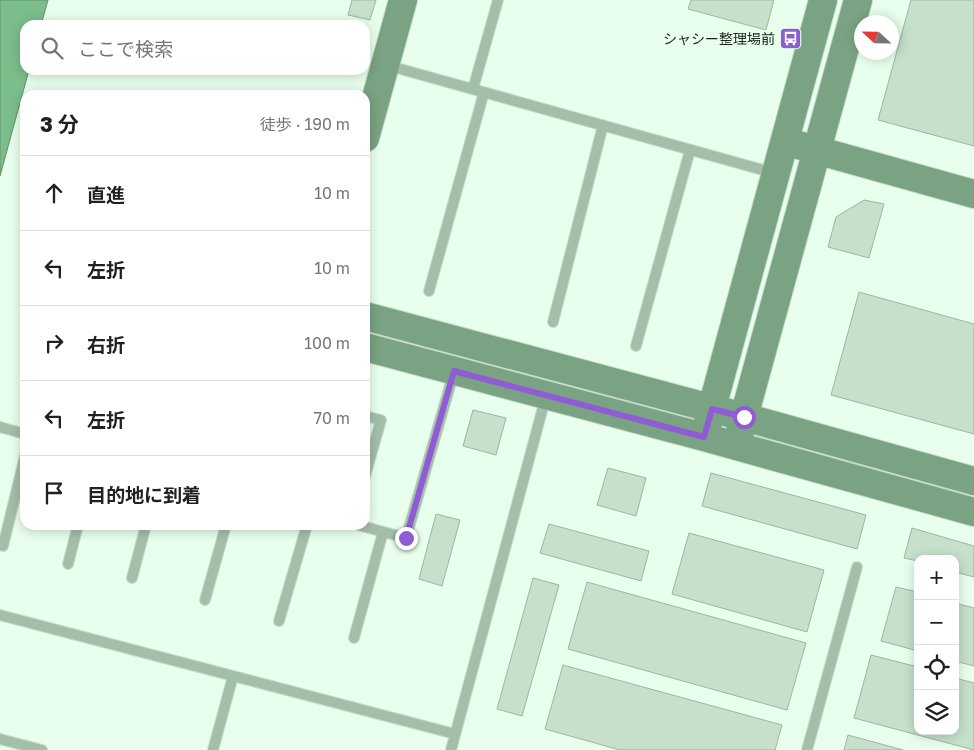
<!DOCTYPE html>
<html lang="ja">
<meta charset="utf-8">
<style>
:root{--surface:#fff;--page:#f2f2f2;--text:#202124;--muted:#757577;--line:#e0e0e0}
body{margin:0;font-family:"Golos Text","Noto Sans JP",sans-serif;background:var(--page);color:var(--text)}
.controls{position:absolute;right:15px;bottom:15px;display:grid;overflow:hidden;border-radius:10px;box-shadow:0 2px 12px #0003}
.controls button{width:45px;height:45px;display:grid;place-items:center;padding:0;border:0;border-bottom:1px solid var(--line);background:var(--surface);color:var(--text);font:25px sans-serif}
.compass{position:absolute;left:854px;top:15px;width:45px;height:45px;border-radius:50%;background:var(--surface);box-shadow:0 2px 12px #0003;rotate:292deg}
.stop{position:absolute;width:15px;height:15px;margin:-11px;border:4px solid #905cd5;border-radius:50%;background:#fff}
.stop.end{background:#905cd5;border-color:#fff;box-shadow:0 1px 5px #0008}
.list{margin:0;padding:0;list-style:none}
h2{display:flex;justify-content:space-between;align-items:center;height:65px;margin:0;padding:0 20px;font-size:21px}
h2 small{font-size:16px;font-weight:400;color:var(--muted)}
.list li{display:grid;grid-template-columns:32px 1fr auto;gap:15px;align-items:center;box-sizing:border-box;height:75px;padding:0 20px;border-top:1px solid var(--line)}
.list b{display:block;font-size:19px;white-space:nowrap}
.list em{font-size:16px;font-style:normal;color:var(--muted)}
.icon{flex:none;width:28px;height:28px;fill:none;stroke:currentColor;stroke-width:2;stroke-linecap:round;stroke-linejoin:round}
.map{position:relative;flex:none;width:974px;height:750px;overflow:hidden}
.search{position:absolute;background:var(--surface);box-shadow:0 2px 12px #0003;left:20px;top:20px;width:350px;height:55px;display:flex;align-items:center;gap:12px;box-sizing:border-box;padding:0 18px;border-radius:15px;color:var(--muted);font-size:19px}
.panel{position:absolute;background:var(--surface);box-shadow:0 2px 12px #0003;left:20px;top:90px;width:350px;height:440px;border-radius:15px}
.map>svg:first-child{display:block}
.water{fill:#7cbd8c;stroke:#5e8f6a}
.building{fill:#c6e0cb;stroke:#9cb6a1}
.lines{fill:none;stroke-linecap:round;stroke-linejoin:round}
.lane-casing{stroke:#c8dccb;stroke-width:12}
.secondary-casing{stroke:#c8dccb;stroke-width:30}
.lane{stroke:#a3bfa9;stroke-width:10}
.secondary{stroke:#79a382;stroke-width:28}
.route{stroke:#905cd5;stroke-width:6}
.labels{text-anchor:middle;stroke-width:4;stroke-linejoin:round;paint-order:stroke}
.poi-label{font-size:14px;fill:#19231b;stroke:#e9ffed;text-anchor:end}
</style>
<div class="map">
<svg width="974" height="750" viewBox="0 0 974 750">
<rect width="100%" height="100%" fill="#e9ffed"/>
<path class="water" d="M0,0H48L41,25H25V70H29L0,176Z"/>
<path class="building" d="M352,0H376L370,20L348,15Z
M691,0H774L766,30L688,9Z
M911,0H974V146L878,120Z
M864,200L884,204L869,258L828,247L836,217Z
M859,292L974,324V434L831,395Z
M473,410L506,418L496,455L463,446Z
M608,468L646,478L636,516L597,505Z
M711,473L866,515L857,549L702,506Z
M436,514L460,520L442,586L419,579Z
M549,524L649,551L641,581L540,553Z
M912,528L974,546V577L955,572V559H918V561L904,558Z
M689,533L824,570L807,632L672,594Z
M533,578L559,585L522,716L497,709Z
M587,582L806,643L787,710L568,649Z
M896,587L918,592V651L881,641Z
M955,603L974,608V666L955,661Z
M871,655L918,667V731H955V678L974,683V750L854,718Z
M563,665L782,725L775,750H620L545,729Z
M848,735L903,750H844Z"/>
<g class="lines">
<defs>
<path id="lane" d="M386,65L774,173
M473,89L498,0
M429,291L484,92
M553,322L603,125
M636,346L690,150
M365,416L381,420L365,476
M0,427L25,434
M358,525L406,538L454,372
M3,546L25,456
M68,564L78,525
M132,578L146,525
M205,600L226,525
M0,615L455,734
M279,621L307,525
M354,638L383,532
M0,739L42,750
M213,750L233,676
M451,750L546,396
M807,750L857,567"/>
<path id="secondary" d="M365,138L403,0
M798,145L974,194
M365,316L744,417L974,481
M365,347L704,437L974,512
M707,426L823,0
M739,435L858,0"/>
</defs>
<use href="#lane" class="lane-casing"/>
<use href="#secondary" class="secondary-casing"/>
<use href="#lane" class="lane"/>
<use href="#secondary" class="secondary"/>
</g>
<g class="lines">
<path class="route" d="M406,538L454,371L704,437L712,409L744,417"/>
</g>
<defs>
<symbol id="bus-square" viewBox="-11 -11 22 22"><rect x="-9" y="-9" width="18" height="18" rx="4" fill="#905cd5" stroke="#e9ffed"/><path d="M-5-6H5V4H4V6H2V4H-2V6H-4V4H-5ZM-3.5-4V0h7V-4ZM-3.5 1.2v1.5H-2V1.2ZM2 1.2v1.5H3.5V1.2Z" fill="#fff"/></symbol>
</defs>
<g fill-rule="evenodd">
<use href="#bus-square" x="778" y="26" width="25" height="25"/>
</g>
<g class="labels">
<g class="poi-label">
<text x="775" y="44">シャシー整理場前</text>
</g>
</g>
</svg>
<div class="controls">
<button>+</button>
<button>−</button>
<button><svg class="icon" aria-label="locate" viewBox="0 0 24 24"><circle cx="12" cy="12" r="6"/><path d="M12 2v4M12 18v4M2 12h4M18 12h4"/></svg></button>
<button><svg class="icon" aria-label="layers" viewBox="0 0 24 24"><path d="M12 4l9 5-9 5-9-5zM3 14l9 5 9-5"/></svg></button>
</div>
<svg class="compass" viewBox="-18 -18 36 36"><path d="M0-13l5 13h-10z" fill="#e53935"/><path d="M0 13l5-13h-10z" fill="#757577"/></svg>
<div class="stop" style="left:744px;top:417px"></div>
<div class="stop end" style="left:406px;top:538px"></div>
<div class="search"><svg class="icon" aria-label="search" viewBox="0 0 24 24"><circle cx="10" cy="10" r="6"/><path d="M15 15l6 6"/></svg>ここで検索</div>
<section class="panel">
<h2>3 分<small>徒歩 · 190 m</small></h2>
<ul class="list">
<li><svg class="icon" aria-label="ahead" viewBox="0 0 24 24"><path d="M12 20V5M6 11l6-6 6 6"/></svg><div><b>直進</b></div><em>10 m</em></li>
<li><svg class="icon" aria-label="left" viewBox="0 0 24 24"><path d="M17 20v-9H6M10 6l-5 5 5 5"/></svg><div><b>左折</b></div><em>10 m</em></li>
<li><svg class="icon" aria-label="right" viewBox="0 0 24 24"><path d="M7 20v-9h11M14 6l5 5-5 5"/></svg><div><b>右折</b></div><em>100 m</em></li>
<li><svg class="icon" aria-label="left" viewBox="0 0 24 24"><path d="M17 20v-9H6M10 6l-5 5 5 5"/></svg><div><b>左折</b></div><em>70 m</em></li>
<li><svg class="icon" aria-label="arrive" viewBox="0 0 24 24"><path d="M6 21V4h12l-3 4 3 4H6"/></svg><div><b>目的地に到着</b></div></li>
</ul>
</section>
</div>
